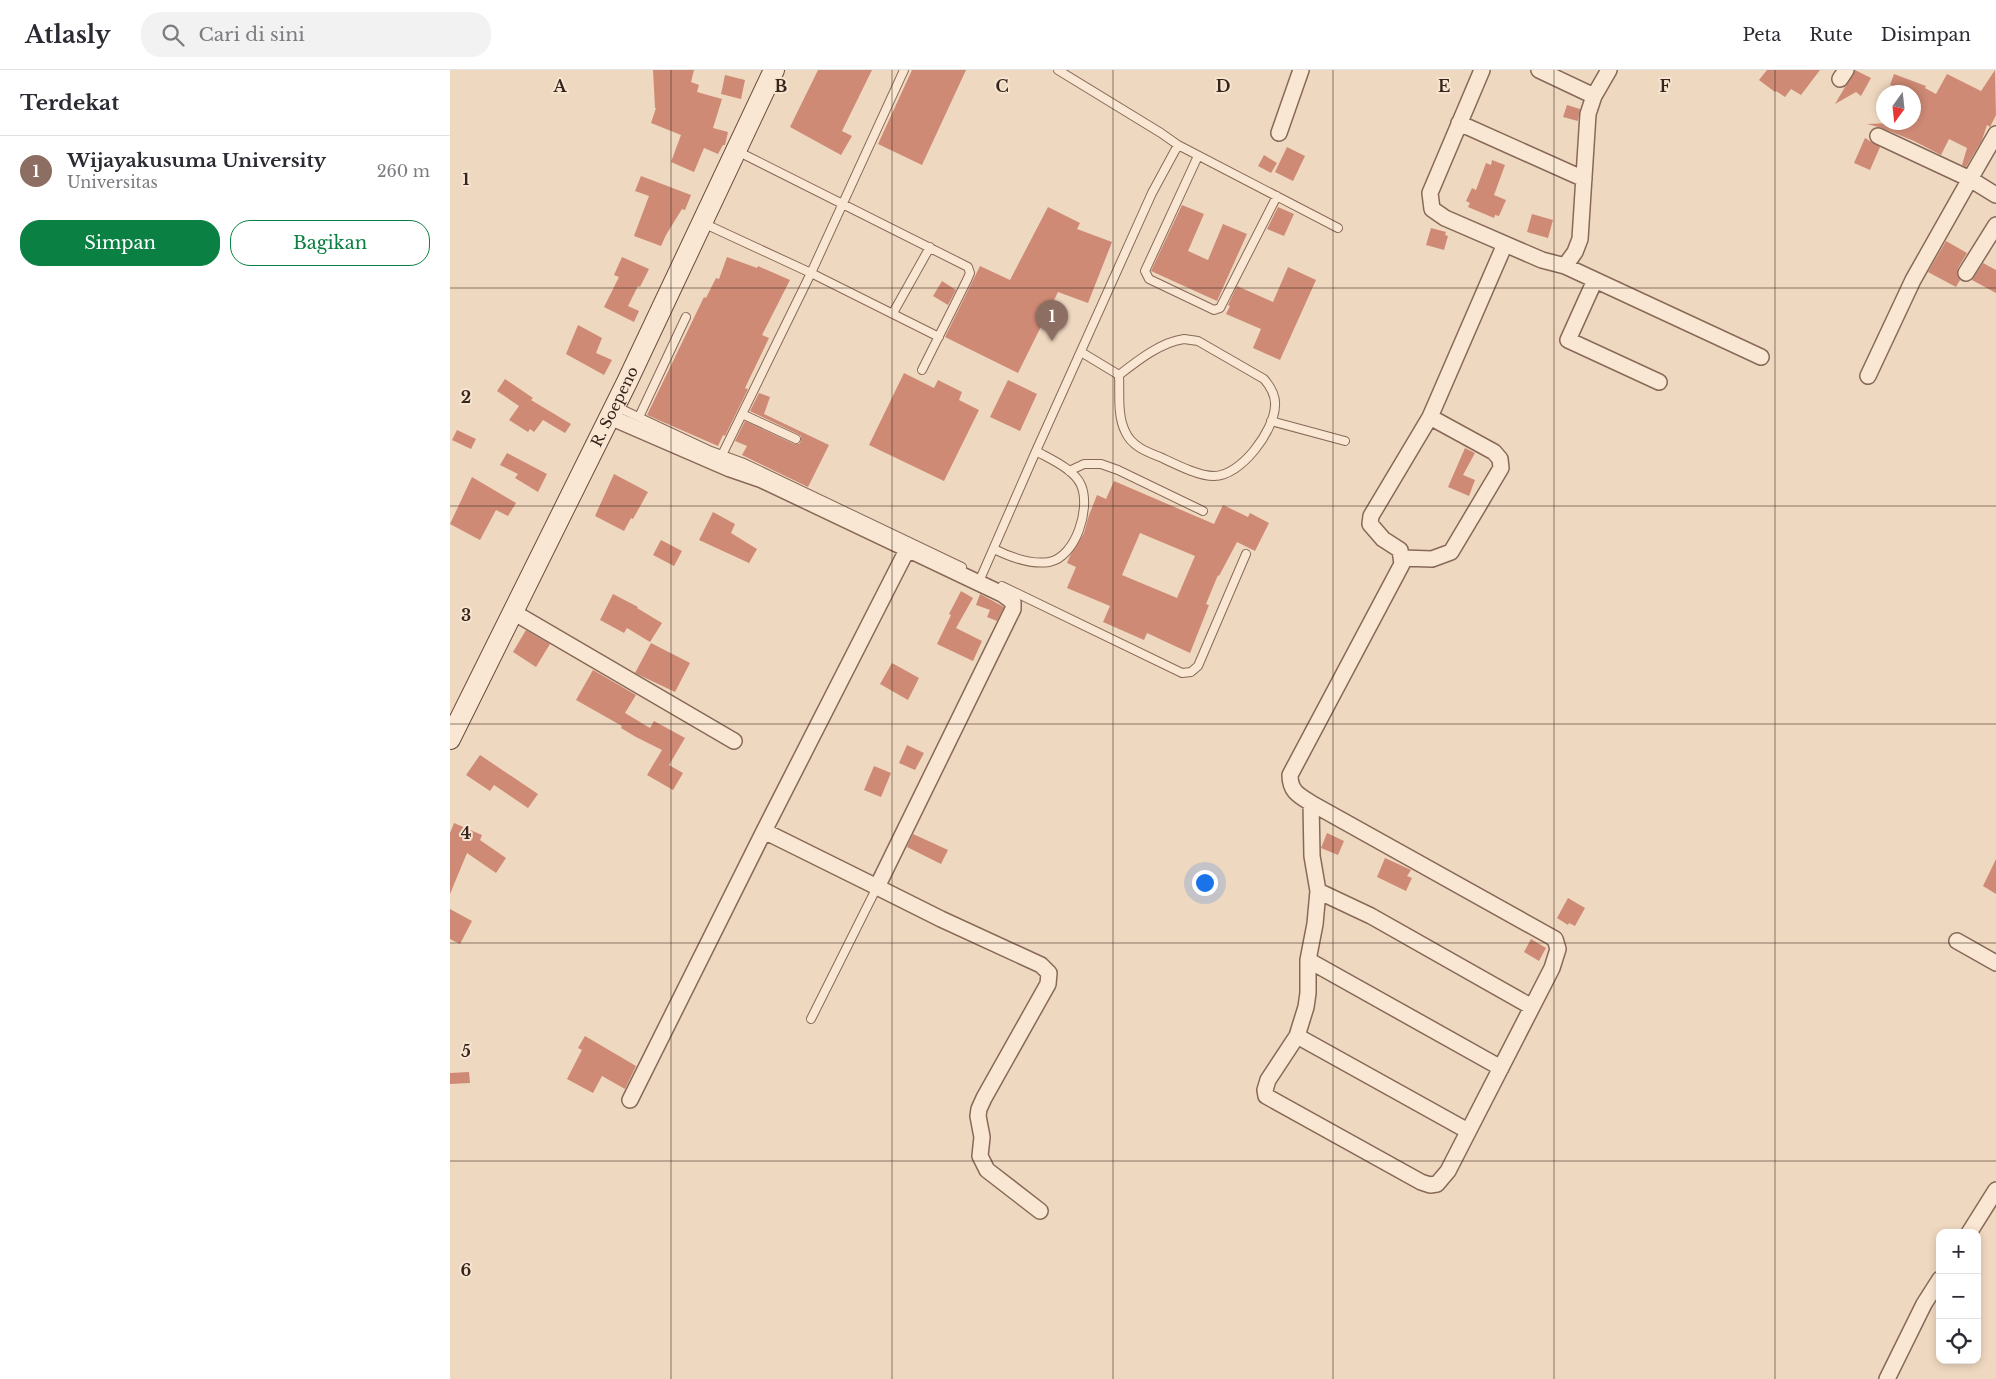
<!DOCTYPE html>
<html lang="id">
<meta charset="utf-8">
<style>
:root{--surface:#fff;--page:#f2f2f3;--text:#2b2b33;--muted:#7c7c81;--line:#e1e1e2;--accent:#0b8043}
body{margin:0;font-family:"Libre Baskerville",serif;background:var(--page);color:var(--text)}
.controls{position:absolute;right:15px;bottom:15px;display:grid;overflow:hidden;border-radius:10px;box-shadow:0 2px 8px #0003}
.controls button{width:45px;height:45px;display:grid;place-items:center;padding:0;border:0;border-bottom:1px solid var(--line);background:var(--surface);color:var(--text);font:25px sans-serif}
.compass{position:absolute;left:1426px;top:15px;width:45px;height:45px;border-radius:50%;background:var(--surface);box-shadow:0 2px 8px #0003;rotate:195deg}
.you{position:absolute;left:754px;top:812px;width:18px;height:18px;margin:-12px;border:4px solid #fff;border-radius:50%;background:#1a73e8;box-shadow:0 0 0 8px #1a73e833}
.badge{display:grid;place-items:center;width:32px;height:32px;border-radius:50%;background:var(--accent);color:#fff;font-size:16px;font-weight:700}
.pin{position:absolute;translate:-50% -41px;filter:drop-shadow(0 1px 2px #0008)}
.pin::after{content:'';position:absolute;top:26px;width:18px;height:15px;background:inherit;clip-path:polygon(0 0,100% 0,50% 100%)}
.list{margin:0;padding:0;list-style:none}
h2{display:flex;justify-content:space-between;align-items:center;height:65px;margin:0;padding:0 20px;font-size:21px}
h2 small{font-size:16px;font-weight:400;color:var(--muted)}
.list li{display:grid;grid-template-columns:32px 1fr auto;gap:15px;align-items:center;box-sizing:border-box;height:70px;padding:0 20px;border-top:1px solid var(--line)}
.list b{display:block;font-size:19px;white-space:nowrap}
.list p{margin:0;font-size:16px;white-space:nowrap;color:var(--muted)}
.list em{font-size:16px;font-style:normal;color:var(--muted)}
.actions{display:flex;gap:10px;padding:15px 20px}
.actions a{flex:1;padding:11px 0;border:1px solid var(--accent);border-radius:20px;text-align:center;font-size:18px;color:var(--accent)}
.actions .main{background:var(--accent);color:#fff}
.icon{flex:none;width:28px;height:28px;fill:none;stroke:currentColor;stroke-width:2;stroke-linecap:round;stroke-linejoin:round}
.map{position:relative;flex:none;width:1546px;height:1309px;overflow:hidden}
header{display:flex;align-items:center;gap:30px;box-sizing:border-box;height:70px;padding:0 25px;background:var(--surface);border-bottom:1px solid var(--line)}
header strong{font-size:24px}
nav{display:flex;gap:28px;margin-inline-start:auto;font-size:18px}
.search{width:350px;height:45px;background:var(--page);display:flex;align-items:center;gap:12px;box-sizing:border-box;padding:0 18px;border-radius:20px;color:var(--muted);font-size:19px}
main{display:flex}
aside{flex:1;background:var(--surface)}
.map>svg:first-child{display:block}
.building{fill:#ce8a75;fill-rule:evenodd}
.lines{fill:none;stroke-linecap:round;stroke-linejoin:round}
.lane-casing{stroke:#886958;stroke-width:10}
.street-casing{stroke:#886958;stroke-width:18}
.secondary-casing{stroke:#6a4a3b;stroke-width:22}
.lane{stroke:#f9e7d3;stroke-width:8}
.street{stroke:#f9e7d3;stroke-width:15}
.secondary{stroke:#f9e7d3;stroke-width:20}
.grid{fill:none;stroke:#37251c;stroke-width:1;stroke-opacity:0.55}
.labels{text-anchor:middle;stroke-width:4;stroke-linejoin:round;paint-order:stroke}
.street-label{font-size:15px;fill:#37251c;stroke:#f6e4d0}
.grid-label{font-size:16px;text-anchor:middle;font-weight:bold;fill:#37251c;stroke:#f6e4d0;stroke-width:4;stroke-linejoin:round;paint-order:stroke}
</style>
<header>
<strong>Atlasly</strong>
<div class="search"><svg class="icon" aria-label="search" viewBox="0 0 24 24"><circle cx="10" cy="10" r="6"/><path d="M15 15l6 6"/></svg>Cari di sini</div>
<nav><a>Peta</a><a>Rute</a><a>Disimpan</a></nav>
</header>
<main>
<aside>
<h2>Terdekat<small></small></h2>
<ul class="list">
<li><span class="badge" style="background:#8d6e63">1</span><div><b>Wijayakusuma University</b><p>Universitas</p></div><em>260 m</em></li>
</ul>
<div class="actions"><a class="main">Simpan</a><a>Bagikan</a></div>
</aside>
<div class="map">
<svg width="1546" height="1309" viewBox="0 0 1546 1309">
<rect width="100%" height="100%" fill="#efd8c0"/>
<path class="building" d="M203,0H244L241,12L249,15L247,22L272,29L263,58L278,62L275,75H273L268,84L254,78L244,102L221,92L231,65L201,53L206,38H205Z
M368,0H422L392,61L402,66L391,85L340,57Z
M462,0H516L472,95L428,74Z
M1317,0H1370L1351,25L1341,19L1335,27L1326,21L1325,22L1309,10Z
M1405,0L1421,8L1411,26L1406,22L1385,34Z
M1545,0L1546,45L1540,57L1537,55L1532,70L1516,97L1512,95L1517,78L1499,69L1491,85L1464,71L1432,58L1417,54L1464,52V22L1440,15L1444,4L1476,16L1475,18L1486,24L1497,4L1531,21Z
M275,5L295,10L291,29L271,24Z
M1117,35L1130,39L1128,51L1113,47Z
M1415,68L1430,77L1420,100L1404,93Z
M837,77L855,86L843,111L825,102Z
M814,85L827,93L821,103L808,96Z
M1042,90L1055,95L1044,125L1056,130L1049,146L1045,145L1044,148L1018,137L1020,133L1016,131L1022,118L1026,120L1036,93L1041,95Z
M191,106L241,125L235,140L232,139L216,165L211,176L184,166L199,126L185,121Z
M732,135L754,144L738,181L758,190L773,154L797,164L767,231L701,201Z
M598,137L630,153L627,159L662,172L638,233L608,222L568,303L495,267L530,196L560,210Z
M828,137L844,144L834,166L817,159Z
M1082,144L1103,150L1098,168L1077,162Z
M981,158L996,162L995,165L998,166L994,180L976,175Z
M1496,171L1517,183L1508,198L1507,203L1510,210L1506,217L1478,202Z
M172,187L199,199L190,217L188,216L178,236L189,241L184,252L154,237L169,207L164,205Z
M277,187L307,198L308,196L340,210L312,265L319,268L295,318L298,319L275,366L273,365L268,376L197,345L254,227L256,228L266,208L269,209Z
M1533,193L1546,200V223L1522,210Z
M838,197L866,210L830,290L803,278L811,259L776,244L780,236L778,235L787,216L823,232Z
M492,211L506,220L498,235L483,226Z
M128,255L152,268L146,283L162,290L154,305L116,284Z
M454,303L484,318L488,310L512,322L509,330L529,340L494,411L419,375Z
M55,309L83,328L81,330L121,354L115,363L93,350L84,362L80,359L78,362L59,350L69,336L47,321Z
M558,310L587,324L570,361L540,347Z
M309,323L320,327L314,344L379,375L358,417L292,385L297,376L285,371L295,351L344,374H349L351,371V366L348,364L300,341Z
M7,360L26,369L21,379L2,370Z
M1015,378L1025,383L1013,405L1025,410L1019,426L998,417Z
M57,383L97,404L88,422L65,408L68,404L50,395Z
M164,404L198,422L183,449L181,448L174,461L145,446Z
M22,407L66,433L58,446L46,440L30,470L0,454Z
M664,411L764,454L773,435L798,447L800,443L819,453L805,481L787,472L769,506L768,505L756,534L759,535L740,583L697,563L694,570L653,552L660,536L617,518L626,497L617,493L620,486L634,463L639,445L647,425L656,429ZM690,463L745,486L727,528L672,505Z
M263,442L285,454L281,463L307,479L299,493L249,470Z
M211,470L232,481L224,496L203,485Z
M511,521L523,528L506,558L532,571L523,591L487,574L501,545L499,544Z
M163,524L188,537L187,538L212,553L200,572L177,558L174,563L150,550Z
M530,524L554,537L547,551L537,547L540,540L526,535Z
M76,560L100,574L86,597L63,582Z
M201,573L240,593L225,622L185,603Z
M442,593L469,608L458,630L430,614Z
M143,600L186,625L175,643L200,658L204,651L235,668L219,695L233,703L223,720L197,705L212,680L186,667L171,658L172,656L126,630Z
M457,675L474,683L465,700L449,693Z
M30,685L88,724L78,738L44,715L40,721L16,705Z
M424,696L441,703L431,727L414,720Z
M4,753L32,765L30,770L56,788L46,803L17,783L0,824V763Z
M877,763L894,771L888,785L871,778Z
M463,764L498,780L491,794L457,777Z
M935,788L961,800L957,806L962,808L956,821L927,807Z
M1546,789V824L1533,816Z
M1118,828L1135,838L1125,856L1119,853L1118,855L1107,848Z
M0,839L22,851L10,874L0,869Z
M1081,869L1096,878L1089,891L1074,882Z
M135,966L186,996L175,1019L152,1006L143,1023L117,1009L132,980L128,978Z
M19,1002L20,1013L0,1014V1003Z"/>
<g class="lines">
<defs>
<path id="lane" d="M728,75L888,158
M287,81L518,197L520,203L517,210L472,300
M748,86L695,201L699,209L764,240L770,238L827,126
M253,153L361,203L489,267
M443,243L480,177
M734,269L748,271L814,309C820,316 826,325 825,336C824,361 791,406 764,406C748,406 725,394 710,387C697,382 681,376 675,361C667,345 670,322 669,305C687,291 711,272 734,269Z
M631,282L669,305
M167,337L261,381L294,393L512,497
M292,344L346,369
M189,347L236,247
M821,351L895,371
M272,385L361,203L454,0
M619,401L634,394H651L668,400L753,441
M544,479C560,487 580,495 599,492C626,487 641,438 631,415C624,399 600,389 586,381
M531,507L586,381L702,123L728,75L711,63L608,0
M552,516L732,603L741,602L748,596L796,484
M361,949L427,817"/>
<path id="street" d="M1032,0L980,123L982,139L995,148L1092,190L1115,196L1125,182L1130,169L1138,44L1144,26L1159,0
M1089,0L1144,26
M1390,9L1396,0
M1009,53L1134,109
M829,63L851,0
M1546,64L1520,109L1546,125
M1115,196L1311,287
M1516,203L1546,155
M1145,210L1118,270L1209,312
M1418,306L1463,210L1520,109L1428,66
M160,347L280,399L312,410L552,524L563,532V539L427,817L314,761
M952,488L982,489L1001,482L1051,398L1050,389L1044,382L980,347
M63,542L284,671
M861,733L862,786L868,821L865,854L858,890V923L856,937L847,966L818,1010L815,1020L816,1026L971,1112L980,1115L987,1114L998,1101L1102,898L1108,879L1105,869L861,733C848,725 840,721 840,705L952,494L950,480L933,469L920,454L921,446L980,347L1055,174
M427,817L491,849L591,895L599,903L598,914L534,1028L529,1039L528,1046L532,1067L530,1086L537,1100L590,1141
M868,821L921,846L1082,937
M1507,871L1546,893
M858,890L1051,998
M847,966L1018,1061
M180,1030L314,761L458,478
M1519,1163L1546,1120
M1437,1309L1474,1234L1490,1209"/>
<g id="secondary">
<path id="s1" d="M0,669L177,312L324,0"/>
</g>
</defs>
<use href="#lane" class="lane-casing"/>
<use href="#street" class="street-casing"/>
<use href="#secondary" class="secondary-casing"/>
<use href="#lane" class="lane"/>
<use href="#street" class="street"/>
<use href="#secondary" class="secondary"/>
</g>
<path class="grid" d="M221,0V1309M442,0V1309M663,0V1309M883,0V1309M1104,0V1309M1325,0V1309M0,218H1546M0,436H1546M0,654H1546M0,873H1546M0,1091H1546"/>
<g class="labels">
<g class="street-label">
<text dy="5" stroke="none"><textPath href="#s1" startOffset="371">R. Soepeno</textPath></text>
</g>
</g>
<g class="grid-label">
<text x="110" y="22">A</text>
<text x="331" y="22">B</text>
<text x="552" y="22">C</text>
<text x="773" y="22">D</text>
<text x="994" y="22">E</text>
<text x="1215" y="22">F</text>
<text x="16" y="115">1</text>
<text x="16" y="333">2</text>
<text x="16" y="551">3</text>
<text x="16" y="769">4</text>
<text x="16" y="987">5</text>
<text x="16" y="1206">6</text>
</g>
</svg>
<div class="controls">
<button>+</button>
<button>−</button>
<button><svg class="icon" aria-label="locate" viewBox="0 0 24 24"><circle cx="12" cy="12" r="6"/><path d="M12 2v4M12 18v4M2 12h4M18 12h4"/></svg></button>
</div>
<svg class="compass" viewBox="-18 -18 36 36"><path d="M0-13l5 13h-10z" fill="#e53935"/><path d="M0 13l5-13h-10z" fill="#7c7c81"/></svg>
<div class="you"></div>
<div class="pin badge" style="left:602px;top:271px;background:#8d6e63">1</div>
</div>
</main>
